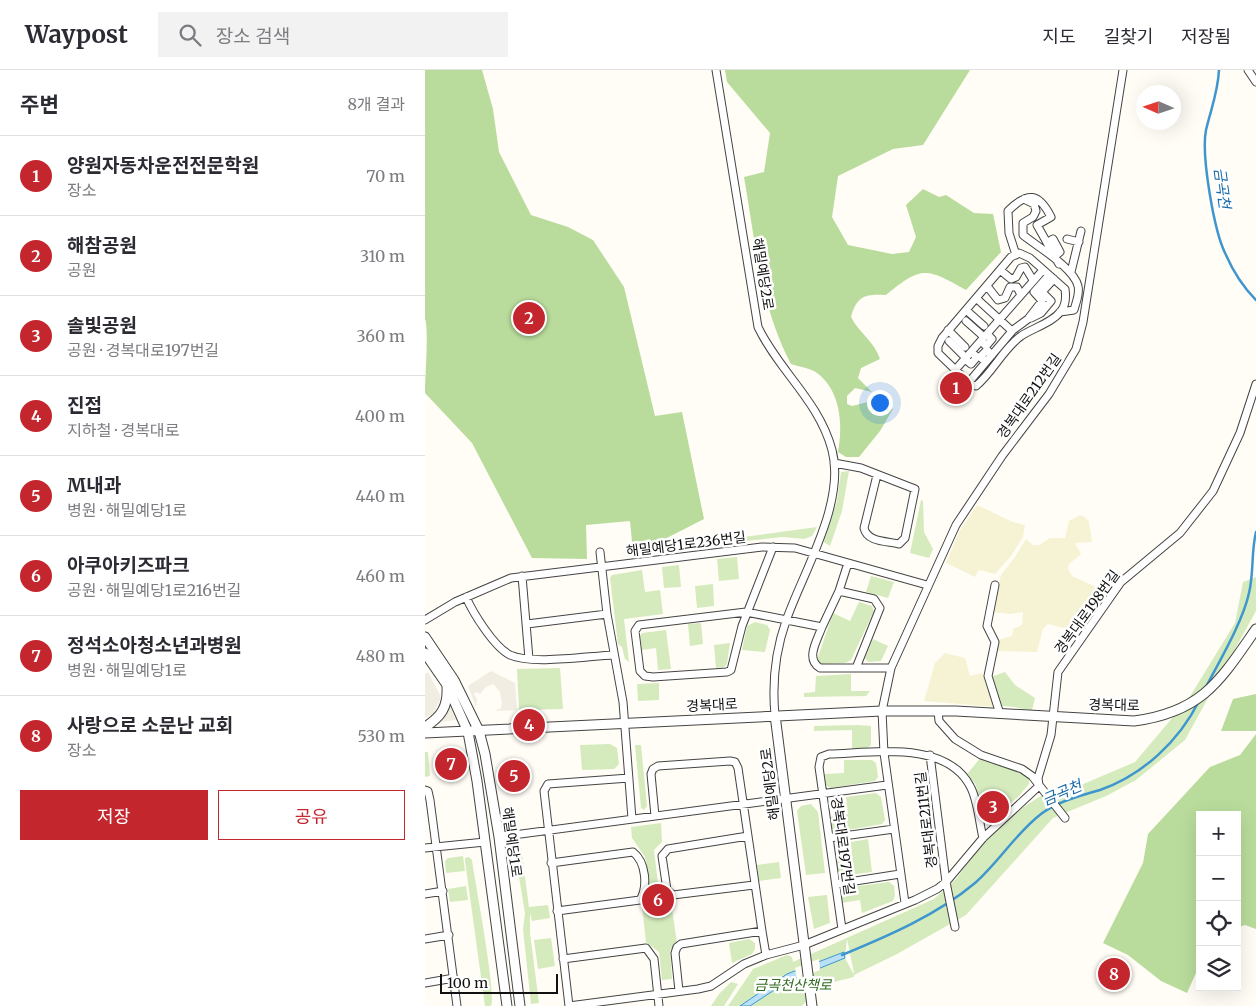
<!DOCTYPE html>
<html lang="ko">
<meta charset="utf-8">
<style>
:root{--surface:#fff;--page:#f2f2f3;--text:#2b2b33;--muted:#7c7c81;--line:#e1e1e2;--accent:#c4262e}
body{margin:0;font-family:Merriweather,"Noto Sans KR",serif;background:var(--page);color:var(--text)}
.controls{position:absolute;right:15px;bottom:15px;display:grid;overflow:hidden;border-radius:0px;box-shadow:0 5px 20px #0002}
.controls button{width:45px;height:45px;display:grid;place-items:center;padding:0;border:0;border-bottom:1px solid var(--line);background:var(--surface);color:var(--text);font:25px sans-serif}
.compass{position:absolute;left:711px;top:15px;width:45px;height:45px;border-radius:50%;background:var(--surface);box-shadow:0 5px 20px #0002;rotate:273deg}
.scale{position:absolute;left:15px;bottom:12px;width:118px;box-sizing:border-box;padding-left:5px;border:2px solid #111;border-top:0;font-size:14px;line-height:18px;white-space:nowrap;color:#111;-webkit-text-stroke:4px #fff;paint-order:stroke}
.you{position:absolute;left:454px;top:332px;width:18px;height:18px;margin:-12px;border:4px solid #fff;border-radius:50%;background:#1a73e8;box-shadow:0 0 0 8px #1a73e833}
.badge{display:grid;place-items:center;width:32px;height:32px;border-radius:50%;background:var(--accent);color:#fff;font-size:16px;font-weight:700}
.pin{position:absolute;translate:-50% -50%;border:2px solid #fff;box-shadow:0 1px 5px #0006}
.list{margin:0;padding:0;list-style:none}
h2{display:flex;justify-content:space-between;align-items:center;height:65px;margin:0;padding:0 20px;font-size:21px}
h2 small{font-size:16px;font-weight:400;color:var(--muted)}
.list li{display:grid;grid-template-columns:32px 1fr auto;gap:15px;align-items:center;box-sizing:border-box;height:80px;padding:0 20px;border-top:1px solid var(--line)}
.list b{display:block;font-size:19px;white-space:nowrap}
.list p{margin:0;font-size:16px;white-space:nowrap;color:var(--muted)}
.list em{font-size:16px;font-style:normal;color:var(--muted)}
.actions{display:flex;gap:10px;padding:15px 20px}
.actions a{flex:1;padding:11px 0;border:1px solid var(--accent);border-radius:0px;text-align:center;font-size:18px;color:var(--accent)}
.actions .main{background:var(--accent);color:#fff}
.icon{flex:none;width:28px;height:28px;fill:none;stroke:currentColor;stroke-width:2;stroke-linecap:round;stroke-linejoin:round}
.map{position:relative;flex:none;width:831px;height:936px;overflow:hidden}
header{display:flex;align-items:center;gap:30px;box-sizing:border-box;height:70px;padding:0 25px;background:var(--surface);border-bottom:1px solid var(--line)}
header strong{font-size:24px}
nav{display:flex;gap:28px;margin-inline-start:auto;font-size:18px}
.search{width:350px;height:45px;background:var(--page);display:flex;align-items:center;gap:12px;box-sizing:border-box;padding:0 18px;border-radius:0px;color:var(--muted);font-size:19px}
main{display:flex}
aside{flex:1;background:var(--surface)}
.map>svg:first-child{display:block}
.farmland{fill:#f6f3d4}
.green{fill:#d5ebbd;fill-rule:evenodd}
.forest{fill:#b9dc9c}
.plaza{fill:#f1ede2}
.water{fill:#b9e0f7;stroke:#3f96cf}
.pier{fill:#fffdf5}
.lines{fill:none;stroke-linecap:round;stroke-linejoin:round}
.stream{stroke:#3f96cf;stroke-width:2.5}
.minor-casing{stroke:#444;stroke-width:9}
.tertiary-casing{stroke:#444;stroke-width:11}
.minor{stroke:#fff;stroke-width:7}
.tertiary{stroke:#fff;stroke-width:9}
.labels{text-anchor:middle;stroke-width:5;stroke-linejoin:round;paint-order:stroke}
.street-label{font-size:14px;fill:#111;stroke:#fff}
.park-label{font-size:14px;font-style:italic;fill:#2f6b1f;stroke:#fff}
.water-label{font-size:15px;font-style:italic;fill:#1768a6;stroke:#fff}
</style>
<header>
<strong>Waypost</strong>
<div class="search"><svg class="icon" aria-label="search" viewBox="0 0 24 24"><circle cx="10" cy="10" r="6"/><path d="M15 15l6 6"/></svg>장소 검색</div>
<nav><a>지도</a><a>길찾기</a><a>저장됨</a></nav>
</header>
<main>
<aside>
<h2>주변<small>8개 결과</small></h2>
<ul class="list">
<li><span class="badge">1</span><div><b>양원자동차운전전문학원</b><p>장소</p></div><em>70 m</em></li>
<li><span class="badge">2</span><div><b>해참공원</b><p>공원</p></div><em>310 m</em></li>
<li><span class="badge">3</span><div><b>솔빛공원</b><p>공원 · 경복대로197번길</p></div><em>360 m</em></li>
<li><span class="badge">4</span><div><b>진접</b><p>지하철 · 경복대로</p></div><em>400 m</em></li>
<li><span class="badge">5</span><div><b>M내과</b><p>병원 · 해밀예당1로</p></div><em>440 m</em></li>
<li><span class="badge">6</span><div><b>아쿠아키즈파크</b><p>공원 · 해밀예당1로216번길</p></div><em>460 m</em></li>
<li><span class="badge">7</span><div><b>정석소아청소년과병원</b><p>병원 · 해밀예당1로</p></div><em>480 m</em></li>
<li><span class="badge">8</span><div><b>사랑으로 소문난 교회</b><p>장소</p></div><em>530 m</em></li>
</ul>
<div class="actions"><a class="main">저장</a><a>공유</a></div>
</aside>
<div class="map">
<svg width="831" height="936" viewBox="0 0 831 936">
<rect width="100%" height="100%" fill="#fffdf5"/>
<path class="farmland" d="M552,435L588,452L600,455L598,467L586,486L570,504L554,500L550,507L521,493L534,462Z
M655,445L660,447L664,452L667,472L650,473L656,484L644,494L643,499L647,506L671,517L681,525L665,548L653,549L647,560L623,554L618,559L612,582L573,581V570L587,566L588,559L597,555L598,542L586,544L566,542L576,505L590,487L601,469L608,475H614L625,468H640L644,451Z
M520,583L540,588L545,606L557,603L570,637L499,631L510,593Z"/>
<path class="green" d="M424,401L417,441L405,476L399,472V469L412,431L416,402Z
M496,430L498,431L499,462L508,479L504,488L485,483Z
M392,457L387,466L379,469L358,467L295,474L288,471Z
M312,487L314,509L294,511L292,489Z
M254,495L256,517L239,518L237,497Z
M217,500L220,522L235,520L238,544L199,549L204,592L200,589L197,577L193,574L185,508L187,505Z
M446,506L469,512L463,528L441,522Z
M831,507V541L760,670L711,710L681,726L628,748L541,845L472,884L429,905V907L397,915L377,936H303L328,899L362,885L367,887L368,892L509,829L531,809L559,771L591,742L614,727L632,720L656,715L710,692L764,628L810,553L818,512ZM422,869L429,903H428L420,888Z
M288,514L289,536L272,538L270,516Z
M434,532L447,536L449,541L426,590L420,593L394,594L392,590L408,543L425,551Z
M330,552L342,555L345,560L340,582L317,580L322,556Z
M276,553L278,574L265,576L263,554Z
M241,560L246,599L233,600L231,578L217,580L215,566L217,563Z
M448,569L463,576L456,591L443,592L440,588Z
M305,573L302,594L299,597L291,598L289,575Z
M135,598L138,639L94,640L92,599Z
M580,602L590,615L610,628L607,640C596,639 580,634 570,637L560,609Z
M426,604V621H445L441,626L379,627V623L390,622L391,606Z
M234,613V630L213,631L212,614Z
M433,655L446,656V675L442,679L427,678V660L389,661V656Z
M185,674L192,678L194,694L189,699L157,700L155,675Z
M210,675H216L222,736L219,740L216,738Z
M0,682H3L5,706L0,707Z
M557,686L593,699L604,707V714L593,727L567,749L556,746L551,715L542,704Z
M419,690H447L451,693L453,707L450,711L406,718L400,715L399,704L419,703Z
M451,723L456,727L460,750L457,754L412,762L406,758L405,747L423,744L421,727Z
M386,734L393,742L400,803L381,805L372,741L376,736Z
M236,753L237,772L229,780L234,822L246,832L252,873L245,880L247,909L237,910L234,882L221,872L217,837L225,827L220,787L207,768L206,757Z
M443,769L447,802L415,806L410,791L427,789L426,772Z
M96,777L104,837L123,835L125,848L107,851L105,843V863L114,933L106,934L98,859L100,843L91,789Z
M38,786L40,801L21,803L20,791L23,788Z
M44,787L47,790C50,812 72,926 66,936H60L40,791V788Z
M354,792L356,808L334,811L332,795Z
M464,812L469,816L470,826L468,831L437,843L435,830L416,833V822L419,818Z
M41,816L43,830L25,832L23,819Z
M402,825L405,853L389,859L383,827Z
M126,868L130,896L113,899L109,870Z
M324,869L330,873V879L327,884L307,893L304,873Z
M306,912L313,914L299,936H286L294,924Z"/>
<path class="forest" d="M0,0H57L68,39L74,82L106,145L143,157L168,170L199,217L230,346L257,342L279,449L232,473L231,482H208L205,451L161,455L162,489L107,488L47,373L0,323C0,308 4,258 0,249Z
M300,0H545L498,75L468,79L413,106L407,147L423,175L467,184L484,182L491,167L481,135L498,119L514,127L521,125L549,143L568,144L576,182L541,220C502,198 497,195 461,225C441,224 432,225 426,247C434,263 449,271 455,289L436,298L433,308L447,322L430,318L422,326V334L427,336L443,332L468,339L455,361L434,387H421L413,382C418,355 416,321 392,303C386,298 374,297 366,294C336,238 330,170 319,107L339,102L345,63L302,12Z
M831,624V661H796L808,629Z
M831,664V859L820,855L812,858V745H775V894L762,923L736,911L703,885L678,873L718,793L723,764L785,697L815,685Z"/>
<path class="plaza" d="M66,601L90,613L92,640L70,641L76,638L77,633L75,622L68,614L61,617L55,624L51,622L49,625L52,628L51,637L43,616Z
M3,602L15,625V630L8,644L0,648V604Z
M24,634L31,650L14,652Z"/>
<path class="water" d="M419,882L420,888L363,911L325,936H315L362,904Z"/>
<path class="pier" d="M394,889L395,900L372,910L370,898Z"/>
<g class="lines">
<path class="stream" d="M794,0C793,22 786,39 781,60C776,85 789,162 801,185C808,201 819,218 831,230
M782,615C795,590 818,551 824,523C829,503 826,482 831,462
M417,885C463,866 512,845 550,813C574,792 591,763 616,744C633,731 655,726 675,720C718,705 754,671 774,631"/>
<defs>
<path id="minor" d="M291,0L333,257C354,301 394,331 407,380C421,433 378,502 361,551C350,582 347,613 350,645
M823,0L831,12
M599,129L609,134L611,141L608,147L598,153V165C613,177 649,198 653,216C655,224 651,232 649,240L635,242
M642,169L654,172
M622,173L628,169L635,182L630,186
M594,183L605,188L640,219C641,226 641,235 636,241C627,253 608,258 596,266C578,279 568,302 551,316L545,314L513,283V276L517,268L586,187Z
M591,185L584,163L583,141C603,121 614,123 626,147L612,155L634,194
M575,200L586,209L591,207L596,198L600,197L608,210
M646,202L656,161
M562,216L573,230L580,228L585,217H592L596,225
M551,228L587,261
M541,240L559,256
M606,248L616,243L626,231L617,222L629,209
M541,251L559,267
M523,260L540,277
M524,271L541,288
M556,271L561,276L567,269L562,264
M540,289L546,294L552,287L546,282
M561,292L555,287L562,280L567,285
M531,299L618,200
M544,312L588,260L603,249L617,231L609,222L624,205
M409,393L436,398L490,419L480,468L474,474C461,471 442,472 439,458L452,405
M348,477L317,556L306,600L302,602L228,607L220,606L215,601L210,561L214,555L321,542L397,557C392,571 380,589 395,598H466
M175,482L182,544L198,632L207,749
M97,506L104,589
M570,515L562,556L570,572L563,606L575,644
M414,521L449,529L455,538L431,598
M41,527C48,543 69,577 85,585C107,595 163,586 189,585
M0,550L30,532L86,508L337,477L370,478L502,515
M102,554L182,544
M397,557L414,521L423,493
M513,641L514,651L530,669L556,685L597,699L607,706L640,748
M505,685L521,812L530,857
M204,708L123,714L119,721L144,936L273,919L286,916L319,894L341,885L379,875L490,830L512,819L521,812L558,768L614,716L613,708L626,665L633,602L696,512L755,463L788,421L815,363L831,314
M0,720L3,721L5,730L32,936
M230,746L226,704L228,699L233,696L305,691L310,692L313,698L337,861
M323,766L243,779L237,786L242,820L248,825L329,815
M74,767L462,715
M404,768L469,759
M0,778L60,772
M126,793L208,782C221,792 223,817 215,830L132,841
M411,814L475,804
M0,824L18,821
M480,833L459,683L457,641L466,598L531,455L577,386L624,324L651,279L658,252L698,0
M417,859L394,697L396,687L404,684C447,683 521,670 545,716C553,730 554,752 558,768
M0,869L24,865
M138,889L221,878L229,889L234,936
M0,913L29,908
M254,921L250,883L252,877L256,874L337,861L341,885"/>
<path id="tertiary" d="M0,567L29,610L54,661L60,684L74,767L95,936
M0,583L22,615L43,662L52,711L82,936
M350,645L387,936
M0,657C16,647 23,637 22,617
M0,663L457,641H531L709,651C777,642 795,611 831,559"/>
</defs>
<use href="#minor" class="minor-casing"/>
<use href="#tertiary" class="tertiary-casing"/>
<use href="#minor" class="minor"/>
<use href="#tertiary" class="tertiary"/>
</g>
<g class="labels">
<g class="street-label">
<text transform="translate(338 204) rotate(81)" y="5">해밀예당2로</text>
<text transform="translate(604 326) rotate(-55)" y="5">경복대로212번길</text>
<text transform="translate(261 474) rotate(-7)" y="5">해밀예당1로236번길</text>
<text transform="translate(662 542) rotate(-54)" y="5">경복대로198번길</text>
<text transform="translate(287 635) rotate(-3)" y="5">경복대로</text>
<text transform="translate(689 635) rotate(1)" y="5">경복대로</text>
<text transform="translate(345 714) rotate(-97)" y="5">해밀예당2로</text>
<text transform="translate(501 750) rotate(-97)" y="5">경복대로211번길</text>
<text transform="translate(87 772) rotate(82)" y="5">해밀예당1로</text>
<text transform="translate(418 776) rotate(82)" y="5">경복대로197번길</text>
</g>
<g class="park-label">
<text x="368" y="920">금곡천산책로</text>
</g>
<g class="water-label">
<text transform="translate(797 118) rotate(82)" y="5">금곡천</text>
<text transform="translate(637 723) rotate(-23)" y="5">금곡천</text>
</g>
</g>
</svg>
<div class="controls">
<button>+</button>
<button>−</button>
<button><svg class="icon" aria-label="locate" viewBox="0 0 24 24"><circle cx="12" cy="12" r="6"/><path d="M12 2v4M12 18v4M2 12h4M18 12h4"/></svg></button>
<button><svg class="icon" aria-label="layers" viewBox="0 0 24 24"><path d="M12 4l9 5-9 5-9-5zM3 14l9 5 9-5"/></svg></button>
</div>
<svg class="compass" viewBox="-18 -18 36 36"><path d="M0-13l5 13h-10z" fill="#e53935"/><path d="M0 13l5-13h-10z" fill="#7c7c81"/></svg>
<div class="scale">100 m</div>
<div class="you"></div>
<div class="pin badge" style="left:531px;top:318px">1</div>
<div class="pin badge" style="left:104px;top:248px">2</div>
<div class="pin badge" style="left:568px;top:737px">3</div>
<div class="pin badge" style="left:104px;top:655px">4</div>
<div class="pin badge" style="left:89px;top:706px">5</div>
<div class="pin badge" style="left:233px;top:830px">6</div>
<div class="pin badge" style="left:26px;top:694px">7</div>
<div class="pin badge" style="left:689px;top:904px">8</div>
</div>
</main>
